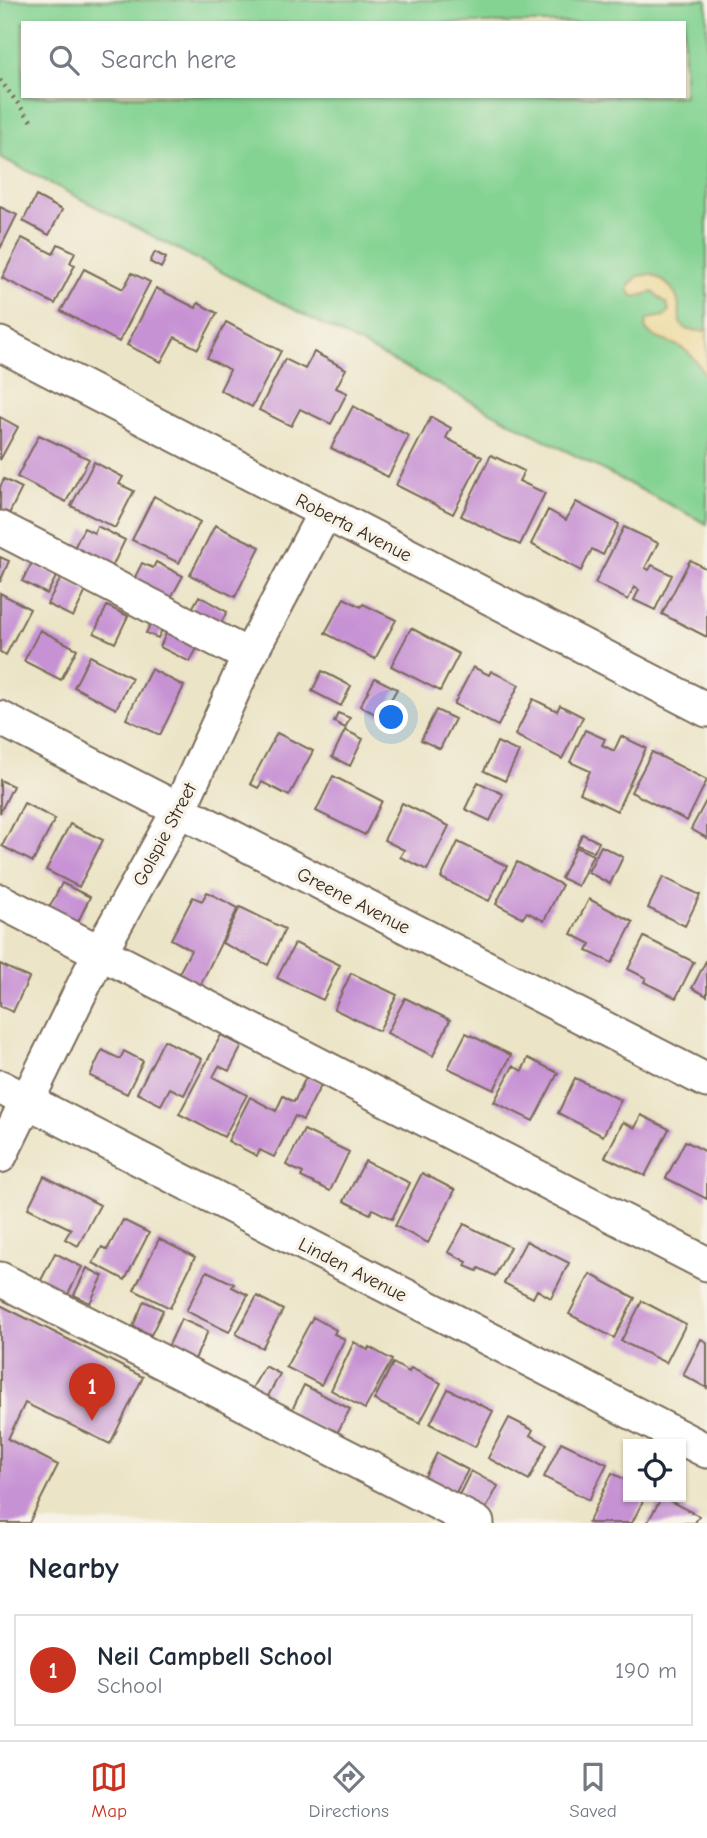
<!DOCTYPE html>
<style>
:root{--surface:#fff;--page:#f2f2f3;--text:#1f2937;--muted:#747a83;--line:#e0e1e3;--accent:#c8321e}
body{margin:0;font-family:"Comic Neue",sans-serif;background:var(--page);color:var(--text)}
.controls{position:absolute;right:21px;bottom:21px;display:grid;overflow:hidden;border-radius:0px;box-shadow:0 2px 5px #0004}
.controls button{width:63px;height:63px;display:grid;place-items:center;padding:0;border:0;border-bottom:2px solid var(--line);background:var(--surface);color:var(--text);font:35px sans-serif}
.you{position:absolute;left:392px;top:718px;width:24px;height:24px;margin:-18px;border:5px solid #fff;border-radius:50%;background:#1a73e8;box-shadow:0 0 0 10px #1a73e833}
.badge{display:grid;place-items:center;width:46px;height:46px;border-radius:50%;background:var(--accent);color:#fff;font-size:23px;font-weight:700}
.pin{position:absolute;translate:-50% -58px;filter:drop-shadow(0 2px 4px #0008)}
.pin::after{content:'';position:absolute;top:37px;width:24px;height:21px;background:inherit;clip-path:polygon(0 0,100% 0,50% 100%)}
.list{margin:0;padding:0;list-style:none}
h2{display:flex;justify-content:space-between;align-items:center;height:91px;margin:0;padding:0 28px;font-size:30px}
h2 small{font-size:23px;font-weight:400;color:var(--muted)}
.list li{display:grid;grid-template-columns:46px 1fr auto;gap:21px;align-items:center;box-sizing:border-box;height:112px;margin:0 14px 14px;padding:0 14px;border:2px solid var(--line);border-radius:0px}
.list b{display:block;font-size:26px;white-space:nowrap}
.list p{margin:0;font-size:23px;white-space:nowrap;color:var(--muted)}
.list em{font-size:23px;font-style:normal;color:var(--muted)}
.icon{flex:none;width:38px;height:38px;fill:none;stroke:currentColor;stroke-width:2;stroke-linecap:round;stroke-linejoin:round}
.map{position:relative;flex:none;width:707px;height:1523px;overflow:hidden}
.search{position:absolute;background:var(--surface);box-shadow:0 2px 5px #0004;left:21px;right:21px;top:21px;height:77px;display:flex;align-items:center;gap:18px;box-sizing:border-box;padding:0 24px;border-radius:0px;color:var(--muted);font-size:26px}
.sheet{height:217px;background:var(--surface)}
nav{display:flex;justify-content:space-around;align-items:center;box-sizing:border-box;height:98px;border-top:2px solid var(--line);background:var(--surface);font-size:19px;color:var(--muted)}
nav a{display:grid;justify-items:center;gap:4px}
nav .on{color:var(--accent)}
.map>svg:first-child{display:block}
.green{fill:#84d393;stroke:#607e58;stroke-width:2;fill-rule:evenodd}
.sand{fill:#eeda9e;stroke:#94825e;stroke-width:2}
.building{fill:#c792d4}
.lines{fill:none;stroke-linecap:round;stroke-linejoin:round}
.minor-casing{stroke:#796b59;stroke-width:37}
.path{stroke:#796b59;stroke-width:4.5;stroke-dasharray:2 5;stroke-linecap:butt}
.minor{stroke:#fff;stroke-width:33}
.labels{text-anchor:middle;stroke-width:7;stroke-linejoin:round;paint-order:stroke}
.street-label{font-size:19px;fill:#3b2a1e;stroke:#f7f3e8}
</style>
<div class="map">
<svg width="707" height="1523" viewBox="0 0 707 1523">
<rect width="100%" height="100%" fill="#f7f3e8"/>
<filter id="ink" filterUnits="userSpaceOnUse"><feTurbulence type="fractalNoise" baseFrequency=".0143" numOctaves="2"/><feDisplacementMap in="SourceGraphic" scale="14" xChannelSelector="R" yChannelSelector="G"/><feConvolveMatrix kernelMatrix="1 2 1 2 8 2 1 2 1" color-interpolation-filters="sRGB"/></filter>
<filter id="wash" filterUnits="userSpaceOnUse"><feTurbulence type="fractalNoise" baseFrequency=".00686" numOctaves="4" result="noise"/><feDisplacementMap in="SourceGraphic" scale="28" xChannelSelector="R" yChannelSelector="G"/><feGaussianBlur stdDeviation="1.57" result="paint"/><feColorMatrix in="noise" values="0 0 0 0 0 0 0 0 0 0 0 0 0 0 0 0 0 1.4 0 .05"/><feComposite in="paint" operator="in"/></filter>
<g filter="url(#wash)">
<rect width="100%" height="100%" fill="#ebe4c6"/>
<path class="green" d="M0,0H707V524L0,157ZM23,23H684V96H23Z"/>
<path class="sand" d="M651,274C676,286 680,297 680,323L687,330L704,331L707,327V376C699,368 695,356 685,350C673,341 655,341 645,329L647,319L665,316L669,311L667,304L653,292L635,297L629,292V285L638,276Z"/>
<g id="blocks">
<path class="building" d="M36,196L62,210L49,235L23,221Z
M0,207L17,215L0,249Z
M22,238L53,254L58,244L75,252L70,263L75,265L55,304L2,278Z
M155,252L166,258L161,268L150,262Z
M84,269L123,289L132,273L150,282L119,342L61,311Z
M156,288L196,308L198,303L217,313L198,349L175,337L161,362L127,345Z
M226,322L281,351L252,407L220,390L230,370L207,358Z
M314,352L346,369L336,388L347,393L331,424L300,409L291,426L259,410L285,359L305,369Z
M353,406L409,436L388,477L331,448Z
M0,417L18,427L0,460Z
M431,417L451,428L446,438L482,457L453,514L396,485Z
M39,435L89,459L66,502L17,477Z
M491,455L524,471L519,481L545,493L520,545L461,516Z
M94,462L123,477L119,484L134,491L115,528L71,506Z
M4,479L22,488L8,516L0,512V487Z
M154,496L200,522L179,563L132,540Z
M576,502L619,524L603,555L592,549L581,571L531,544L548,510L566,520Z
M215,525L260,547L235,597L190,575Z
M97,526L125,540L112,567L74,548L84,528L94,533Z
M624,527L658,543L645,568L649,570L652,565L672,575L655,610L634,600L639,590L634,587L628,600L595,583Z
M0,557L9,561L0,582Z
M690,560L707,569V637L662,614Z
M156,562L183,576L168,603L132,583L142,563L153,568Z
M32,563L57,575L47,594L22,581Z
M61,578L86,591L73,617L47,604Z
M0,593L30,609L6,655L0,652Z
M199,596L227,612L216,632L188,616Z
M344,598L361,607L363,604L396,620L375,659L325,633Z
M107,606L128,616L115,643L94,633Z
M151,623L163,628L158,638L146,633Z
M411,628L459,654L440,691L391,666Z
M40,630L77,649L61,680L24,661Z
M167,631L198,646L190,662L160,647Z
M90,656L132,678L116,709L74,687Z
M473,667L489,675L491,671L519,685L498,726L454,704Z
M151,669L184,686L160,735L126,719Z
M322,671L351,686L341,706L312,691Z
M375,678L397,689L381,717L360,706Z
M533,699L557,711L560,705L583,717L562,759L515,735Z
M436,710L455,719L440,749L421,740Z
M338,713L350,718L345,728L334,722Z
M345,730L363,739L350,766L332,757Z
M585,730L605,739L602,745L614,751L621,736L646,748L617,811L580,793L590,771L570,762Z
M277,733L313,751L289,796L262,782L258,788L250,784Z
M497,742L519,752L505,781L484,771Z
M652,752L707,780L687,821L631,792Z
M333,776L382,801L365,835L316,811Z
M0,780L13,786L0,813Z
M478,782L503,794L490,821L465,809Z
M707,799V838L691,829Z
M24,803L55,819L33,862L2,846Z
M402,803L449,826L427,870L400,857L404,850L384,840Z
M70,824L103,840L79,887L46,870Z
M582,834L599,842L594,852L577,845Z
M458,842L507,866L489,901L441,878Z
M601,846L623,857L610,884L588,872Z
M576,847L593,855L578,886L561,878Z
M517,862L562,885L544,921L527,912L523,918L496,904Z
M663,877L700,895L685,926L648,908Z
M62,883L90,897L77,924L48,910Z
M207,892L238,908L200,986L178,975L191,950L171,939L193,897L202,901Z
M589,899L633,922L612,963L587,951L591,944L571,934Z
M240,907L285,929L268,965L222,943Z
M644,937L694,962L676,998L644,982L646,978L628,969Z
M295,943L340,965L323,1000L277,978Z
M707,959V996L692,988Z
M0,964L29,978L13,1012L0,1006Z
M351,973L397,995L379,1031L334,1009Z
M405,998L450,1020L433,1056L387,1033Z
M466,1033L511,1055L494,1090L448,1068Z
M221,1035L242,1046L229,1071L219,1066L213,1077L247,1095L224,1137L179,1114Z
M164,1040L202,1059L184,1095L170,1088L161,1105L137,1093Z
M102,1050L120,1059L124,1051L143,1061L127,1094L90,1076Z
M528,1058L558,1073L533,1121L494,1102L513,1066L522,1071Z
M307,1075L322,1083L303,1120L295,1116L274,1157L260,1150L257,1156L228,1141L250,1097L276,1111L283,1096L294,1102Z
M575,1078L621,1100L603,1136L558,1113Z
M641,1115L669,1129L645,1176L605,1157L623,1122L635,1128Z
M304,1130L349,1152L330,1191L301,1177L303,1173L286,1165Z
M685,1141L707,1152V1199L666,1178Z
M365,1161L410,1183L392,1219L373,1209L370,1214L344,1201Z
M422,1173L455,1190L428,1243L395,1226Z
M44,1176L100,1205L78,1246L65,1239L71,1229L28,1208Z
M123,1220L149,1233L125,1280L93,1263L102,1247L107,1250Z
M464,1224L510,1247L495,1276L479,1268L477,1271L465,1266L467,1262L448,1252Z
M159,1239L195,1257L170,1308L134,1290Z
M526,1241L569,1263L551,1298L537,1290L533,1298L504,1283Z
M55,1253L82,1267L67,1296L40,1282Z
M87,1268L103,1276L90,1303L74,1295Z
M207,1271L234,1284L232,1287L248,1295L229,1332L186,1311Z
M590,1274L635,1298L614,1338L569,1314Z
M257,1296L283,1310L262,1348L236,1334Z
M144,1301L163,1310L151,1335L133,1326Z
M642,1301L686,1324L666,1363L621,1341Z
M0,1305L143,1377L110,1444L25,1403L8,1439L58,1465L29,1523H0Z
M313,1317L336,1330L334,1334L345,1339L321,1385L286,1367Z
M181,1319L208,1331L195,1359L168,1347Z
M701,1339L707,1342V1388L683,1375Z
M354,1342L368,1350L369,1347L392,1360L365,1409L331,1390Z
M393,1363L409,1372L411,1368L441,1383L420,1423L374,1400Z
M265,1366L280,1374L267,1398L251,1390Z
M304,1385L350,1409L335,1437L290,1414Z
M448,1389L493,1411L475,1447L430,1424Z
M509,1418L533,1430L530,1435L547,1444L529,1480L488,1458Z
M561,1442L607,1464L589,1500L544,1477Z
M437,1453L468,1470L453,1498L422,1482Z
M471,1471L498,1486L485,1511L458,1497Z
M612,1473L628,1481V1497H645L632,1523H588Z
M662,1497L699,1516L695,1523H647Z"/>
</g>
</g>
<g filter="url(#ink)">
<use href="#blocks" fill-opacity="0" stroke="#796b59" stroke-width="2"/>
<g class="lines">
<defs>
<path id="minor" d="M0,344L707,710
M0,528L249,656
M0,718L707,1081
M0,901L707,1264
M0,1087L707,1451
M0,1156L100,952L179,810L249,656L325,512
M0,1279L477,1523"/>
</defs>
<use href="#minor" class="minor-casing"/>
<path class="path" d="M0,80L32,122"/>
<use href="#minor" class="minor"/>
</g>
</g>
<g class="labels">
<g class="street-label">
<text transform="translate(354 527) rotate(27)" y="7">Roberta Avenue</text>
<text transform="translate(164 834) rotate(-62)" y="7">Golspie Street</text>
<text transform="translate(354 900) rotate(27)" y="7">Greene Avenue</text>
<text transform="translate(353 1269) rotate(27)" y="7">Linden Avenue</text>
</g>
</g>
</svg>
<div class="controls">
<button><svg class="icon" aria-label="locate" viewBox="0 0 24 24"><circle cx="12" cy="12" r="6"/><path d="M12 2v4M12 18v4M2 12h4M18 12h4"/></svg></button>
</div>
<div class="you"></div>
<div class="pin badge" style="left:92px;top:1421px">1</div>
<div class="search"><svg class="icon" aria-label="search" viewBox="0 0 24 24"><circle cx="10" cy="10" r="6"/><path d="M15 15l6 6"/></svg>Search here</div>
</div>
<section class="sheet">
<h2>Nearby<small></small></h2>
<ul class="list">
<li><span class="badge">1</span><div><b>Neil Campbell School</b><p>School</p></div><em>190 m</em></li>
</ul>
</section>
<nav>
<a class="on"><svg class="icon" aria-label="map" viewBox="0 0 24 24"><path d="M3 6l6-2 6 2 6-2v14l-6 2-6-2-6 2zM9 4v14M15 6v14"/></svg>Map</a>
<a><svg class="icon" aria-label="directions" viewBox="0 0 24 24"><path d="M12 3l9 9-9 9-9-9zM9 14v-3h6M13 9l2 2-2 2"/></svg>Directions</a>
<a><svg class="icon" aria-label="saved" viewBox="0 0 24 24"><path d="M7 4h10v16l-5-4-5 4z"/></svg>Saved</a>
</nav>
